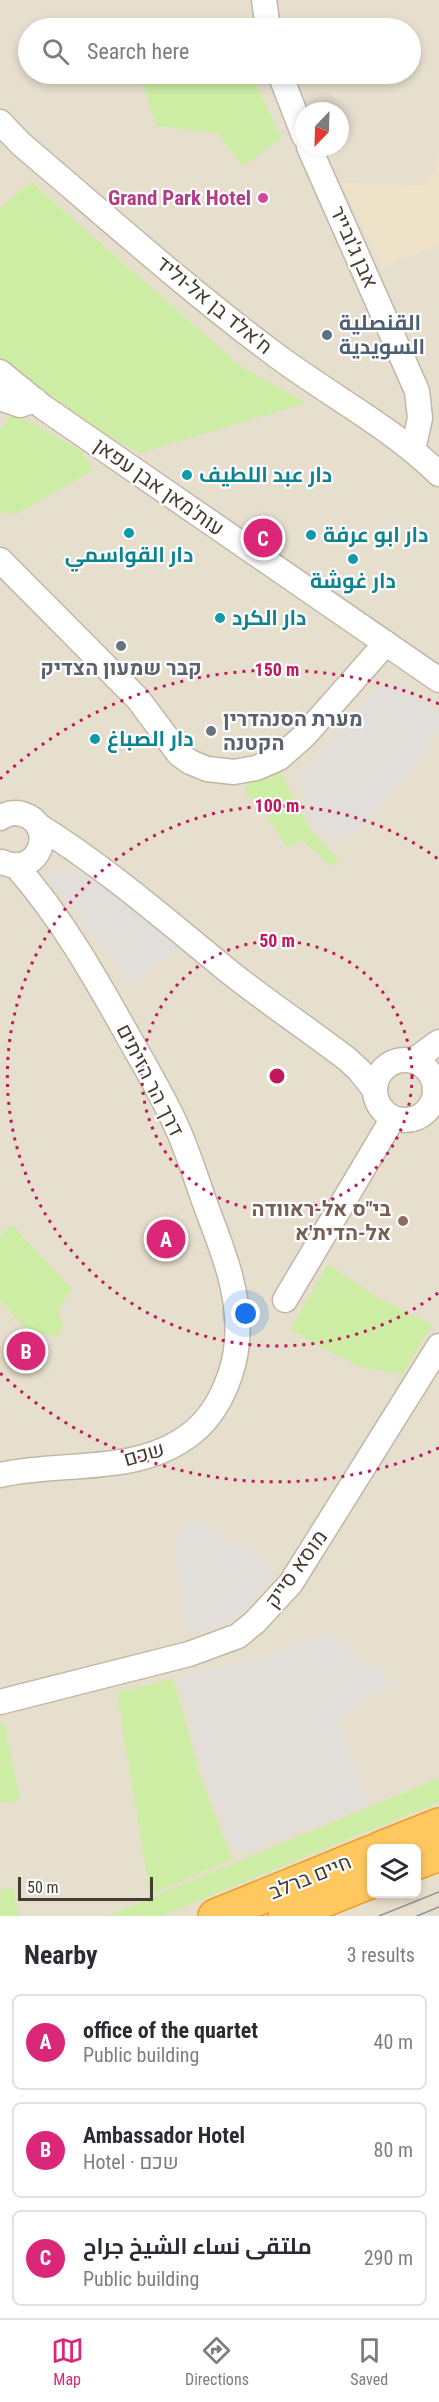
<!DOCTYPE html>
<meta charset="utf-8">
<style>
:root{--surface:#fff;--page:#f2f2f3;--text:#2b2b33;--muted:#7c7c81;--line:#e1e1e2;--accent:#db2777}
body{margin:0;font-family:"Roboto Condensed",Cairo,Heebo,sans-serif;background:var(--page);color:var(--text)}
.controls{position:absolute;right:18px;bottom:18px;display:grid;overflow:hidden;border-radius:9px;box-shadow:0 3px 9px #0003}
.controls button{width:54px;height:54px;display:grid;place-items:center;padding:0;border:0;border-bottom:2px solid var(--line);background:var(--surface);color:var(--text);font:30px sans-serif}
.compass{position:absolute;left:295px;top:102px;width:54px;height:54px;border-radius:50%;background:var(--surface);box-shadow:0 3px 9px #0003;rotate:203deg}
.scale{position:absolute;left:18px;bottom:15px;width:135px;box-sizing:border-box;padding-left:6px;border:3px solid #443c31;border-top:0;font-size:16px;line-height:21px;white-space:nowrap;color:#443c31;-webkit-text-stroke:4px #fff;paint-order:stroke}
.you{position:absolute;left:246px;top:1314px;width:21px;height:21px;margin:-15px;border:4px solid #fff;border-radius:50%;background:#1a73e8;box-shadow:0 0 0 9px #1a73e833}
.badge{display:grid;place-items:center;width:39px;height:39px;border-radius:50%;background:var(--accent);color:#fff;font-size:20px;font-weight:700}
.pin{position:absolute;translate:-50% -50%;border:3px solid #fff;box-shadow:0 2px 6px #0006}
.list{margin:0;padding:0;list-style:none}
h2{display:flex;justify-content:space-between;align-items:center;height:78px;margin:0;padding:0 24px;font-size:26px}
h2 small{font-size:20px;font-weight:400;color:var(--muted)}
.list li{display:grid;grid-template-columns:39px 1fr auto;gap:18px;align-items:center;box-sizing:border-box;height:96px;margin:0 12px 12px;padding:0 12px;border:2px solid var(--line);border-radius:9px}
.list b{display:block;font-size:22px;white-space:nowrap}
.list p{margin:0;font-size:20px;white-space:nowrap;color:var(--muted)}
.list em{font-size:20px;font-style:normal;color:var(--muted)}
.icon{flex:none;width:33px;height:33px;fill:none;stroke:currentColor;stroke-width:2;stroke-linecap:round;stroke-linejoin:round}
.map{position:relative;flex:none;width:439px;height:1916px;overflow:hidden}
.search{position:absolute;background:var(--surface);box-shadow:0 3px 9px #0003;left:18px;right:18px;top:18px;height:66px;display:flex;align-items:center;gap:15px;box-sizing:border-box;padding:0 21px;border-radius:33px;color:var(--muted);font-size:22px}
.sheet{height:402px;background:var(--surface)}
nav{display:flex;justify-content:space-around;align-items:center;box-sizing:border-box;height:84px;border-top:2px solid var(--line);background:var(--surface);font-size:16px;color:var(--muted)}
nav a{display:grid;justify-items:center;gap:3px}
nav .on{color:var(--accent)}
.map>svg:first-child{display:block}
.residential{fill:#e7dfce;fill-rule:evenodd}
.education{fill:#eee3c9}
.green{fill:#cdeca4}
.parking{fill:#e2dfda}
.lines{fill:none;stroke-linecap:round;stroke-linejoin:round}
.minor-casing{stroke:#c1b7a6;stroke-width:27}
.highway-casing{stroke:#ee9e1f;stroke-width:36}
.minor{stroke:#fff;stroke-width:24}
.highway{stroke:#ffc75f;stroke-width:33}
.tram{stroke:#939393;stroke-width:1.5}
.ring{fill:none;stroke:#c2185b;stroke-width:3;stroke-dasharray:3 6}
.hotel-dot{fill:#d1479c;stroke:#fff;stroke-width:2}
.service-dot{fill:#5c6f8a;stroke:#fff;stroke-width:2}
.culture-dot{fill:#0f9aa8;stroke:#fff;stroke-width:2}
.worship-dot{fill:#6b7280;stroke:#fff;stroke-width:2}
.education-dot{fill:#8d6e63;stroke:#fff;stroke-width:2}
.labels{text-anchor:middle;stroke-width:4.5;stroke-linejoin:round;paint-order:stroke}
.hotel-label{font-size:21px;font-weight:bold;fill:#b23c85;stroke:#fff;text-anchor:end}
.street-label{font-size:21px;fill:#443c31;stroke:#fff}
.service-label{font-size:21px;font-weight:bold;fill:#4e5e75;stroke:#fff;text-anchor:start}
.culture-label{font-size:21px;font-weight:bold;fill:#0d838f;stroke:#fff;text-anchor:start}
.worship-label{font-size:21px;font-weight:bold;fill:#5b616d;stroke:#fff}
.education-label{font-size:21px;font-weight:bold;fill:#785e54;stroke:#fff;text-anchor:end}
.centre{fill:#c2185b;stroke:#fff;stroke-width:3}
.ring-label{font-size:18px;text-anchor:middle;font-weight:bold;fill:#c2185b;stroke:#fff;stroke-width:4.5;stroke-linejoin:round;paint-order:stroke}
</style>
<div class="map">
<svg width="439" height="1916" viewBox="0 0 439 1916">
<rect width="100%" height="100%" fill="#f3ede1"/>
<path class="residential" d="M0,0H439V1916H0ZM28,28H410V74H28ZM304,111H340V147H304ZM372,1848H416V1894H372Z"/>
<path class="education" d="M439,152V245L382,268L342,183L423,185L434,171Z"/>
<path class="green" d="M176,74H252L281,138L243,166L217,133L156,126L143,84Z
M31,182L242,367L306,403L140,453L94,428L0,360V208Z
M13,412L81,451L93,470L16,514L0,512V429Z
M280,772L310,829L339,860L332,867L302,840L286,847L257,798H248L246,787L248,782Z
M11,1224L72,1289L58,1310L63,1328L57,1337L25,1328L0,1300V1237Z
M328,1264L376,1297L432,1325L402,1375L360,1367L290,1330Z
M173,1679L201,1779L232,1859L150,1895L117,1692Z
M4,1723L20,1800L0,1804V1724Z
M439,1778V1802L161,1916H107Z
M13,1887L19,1916H0V1890Z"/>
<path class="parking" d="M398,683L434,709L439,718V732L427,736L425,741L432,747L353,838L347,831L338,839L331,840L302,810L311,802L298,780L377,688Z
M58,870L81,872L106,885L182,946L130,984L70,904L49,883V872Z
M192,1519L277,1567L255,1599L241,1614L218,1625L187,1634L175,1540Z
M324,1633L393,1681L337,1721L369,1805L236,1855L204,1772L180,1677L262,1658Z"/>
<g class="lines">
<defs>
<path id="minor" d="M264,0L268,28
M280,74L304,136
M0,122L21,144C106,216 188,290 277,356C331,396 391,427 439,474
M309,147L417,391L420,418L413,450
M0,372L43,407L439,680
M0,398L20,405L35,400
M0,560L138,699L179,754L190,762L207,769L234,772L256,768L279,758L304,736L386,643
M0,818C7,813 14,812 22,814C58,824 40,879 2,862
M39,826C108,869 169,923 232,974C270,1004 309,1030 347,1059L359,1070L374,1089
M375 1090a30 30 0 1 1 60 0a30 30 0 1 1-60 0Z
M413,1061L439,1042
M285,1300L393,1118
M0,1475C66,1460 146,1477 199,1427C221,1406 235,1370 237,1341C241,1295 223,1251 207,1209C198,1184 190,1158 179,1132C165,1099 146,1068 128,1036C95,977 61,917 16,866
M0,1702L189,1654L238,1636L255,1622L291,1583L439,1346"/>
<path id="highway" d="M381,1848L439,1825
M416,1863L439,1854
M215,1916L372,1852
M285,1916L372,1881"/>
</defs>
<use href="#minor" class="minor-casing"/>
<use href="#highway" class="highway-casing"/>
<use href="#minor" class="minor"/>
<use href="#highway" class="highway"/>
<path class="tram" d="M379,1916L439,1892
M417,1916L439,1907"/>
</g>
<g class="ring">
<circle cx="277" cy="1076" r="135"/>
<path d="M438 1293A270 270 0 1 1 438 859"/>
<path d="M439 1448A406 406 0 0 1 0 1373M0 779A406 406 0 0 1 439 704"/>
</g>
<circle class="hotel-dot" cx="263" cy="198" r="6"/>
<circle class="service-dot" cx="327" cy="335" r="6"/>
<g class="culture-dot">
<circle cx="187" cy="475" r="6"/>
<circle cx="129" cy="533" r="6"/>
<circle cx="311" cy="535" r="6"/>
<circle cx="353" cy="559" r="6"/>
<circle cx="220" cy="618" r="6"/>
<circle cx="95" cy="739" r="6"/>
</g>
<g class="worship-dot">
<circle cx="121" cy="646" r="6"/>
<circle cx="211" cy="731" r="6"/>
</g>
<circle class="education-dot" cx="403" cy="1221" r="6"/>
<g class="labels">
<g class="hotel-label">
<text x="251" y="205">Grand Park Hotel</text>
</g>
<g class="street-label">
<text transform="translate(354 247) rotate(66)" y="7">אבן ג'ובייר</text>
<text transform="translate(214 305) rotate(39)" y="7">ח'אלד בן אל-וליד</text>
<text transform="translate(159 487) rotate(35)" y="7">עות'מאן אבן עפאן</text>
<text transform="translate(150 1080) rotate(63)" y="7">דרך הר הזיתים</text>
<text transform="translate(144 1454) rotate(-16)" y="7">שכם</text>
<text transform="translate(296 1569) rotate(-54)" y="7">מוסא סייק</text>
<text transform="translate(310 1877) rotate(-22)" y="7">חיים ברלב</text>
</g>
<g class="service-label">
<text x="339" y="330">القنصلية<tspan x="339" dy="24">السويدية</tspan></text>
</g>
<g class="culture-label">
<text x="199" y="482">دار عبد اللطيف</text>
<text x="323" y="542">دار ابو عرفة</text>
<text x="129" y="562" text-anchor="middle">دار القواسمي</text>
<text x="353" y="588" text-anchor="middle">دار غوشة</text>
<text x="232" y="625">دار الكرد</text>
<text x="107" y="746">دار الصباغ</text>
</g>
<g class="worship-label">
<text x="121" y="675">קבר שמעון הצדיק</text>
<text x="223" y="726" text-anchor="start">מערת הסנהדרין<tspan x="223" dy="24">הקטנה</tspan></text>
</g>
<g class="education-label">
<text x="391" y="1216">בי"ס אל-ראוודה<tspan x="391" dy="24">אל-הדית'א</tspan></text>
</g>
</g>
<circle cx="277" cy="1076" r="9" class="centre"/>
<g class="ring-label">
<text x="277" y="676">150 m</text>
<text x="277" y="812">100 m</text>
<text x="277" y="947">50 m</text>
</g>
</svg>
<div class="controls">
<button><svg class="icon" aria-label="layers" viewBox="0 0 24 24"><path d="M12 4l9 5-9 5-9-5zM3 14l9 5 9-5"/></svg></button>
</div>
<svg class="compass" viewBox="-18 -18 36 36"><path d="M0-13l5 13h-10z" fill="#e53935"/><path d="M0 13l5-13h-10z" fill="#7c7c81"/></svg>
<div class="scale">50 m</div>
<div class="you"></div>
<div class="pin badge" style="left:166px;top:1239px">A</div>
<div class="pin badge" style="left:26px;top:1351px">B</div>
<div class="pin badge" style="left:263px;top:538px">C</div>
<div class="search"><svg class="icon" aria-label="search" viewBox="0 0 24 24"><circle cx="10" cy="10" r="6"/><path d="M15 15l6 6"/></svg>Search here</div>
</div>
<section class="sheet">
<h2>Nearby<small>3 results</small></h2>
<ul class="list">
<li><span class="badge">A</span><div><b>office of the quartet</b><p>Public building</p></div><em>40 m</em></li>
<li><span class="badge">B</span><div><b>Ambassador Hotel</b><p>Hotel · שכם</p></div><em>80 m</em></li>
<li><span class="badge">C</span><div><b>ملتقى نساء الشيخ جراح</b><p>Public building</p></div><em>290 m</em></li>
</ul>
</section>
<nav>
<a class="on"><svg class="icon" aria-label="map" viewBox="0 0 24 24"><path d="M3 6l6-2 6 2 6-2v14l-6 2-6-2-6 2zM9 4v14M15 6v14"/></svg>Map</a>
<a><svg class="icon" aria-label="directions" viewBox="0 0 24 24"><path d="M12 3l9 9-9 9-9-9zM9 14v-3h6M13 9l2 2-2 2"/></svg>Directions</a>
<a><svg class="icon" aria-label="saved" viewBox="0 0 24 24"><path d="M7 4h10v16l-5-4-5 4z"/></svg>Saved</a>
</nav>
